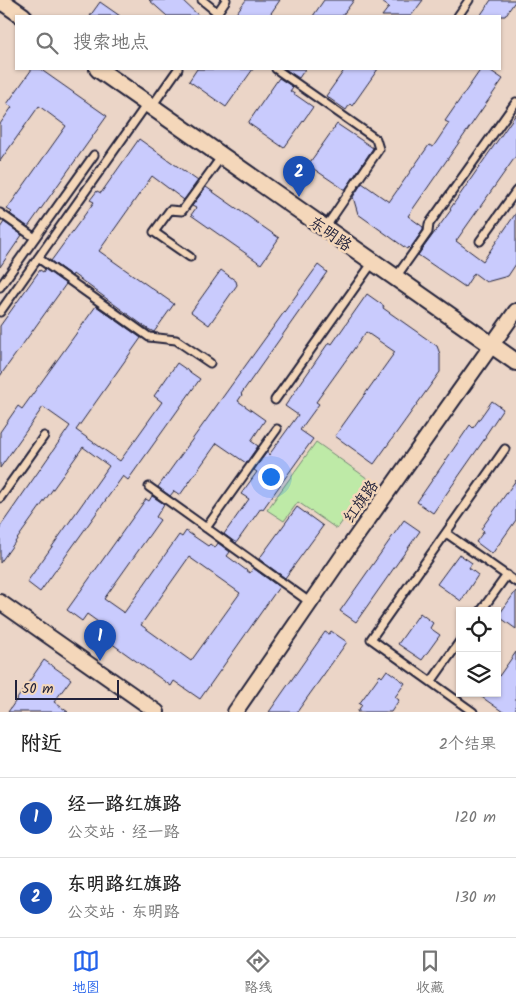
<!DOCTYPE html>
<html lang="zh">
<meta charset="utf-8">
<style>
:root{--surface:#fff;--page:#f2f2f2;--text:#222;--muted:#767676;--line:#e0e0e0;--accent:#2563eb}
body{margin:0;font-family:Kalam,"LXGW WenKai TC",sans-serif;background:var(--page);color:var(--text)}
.controls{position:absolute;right:15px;bottom:15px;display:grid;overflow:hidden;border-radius:0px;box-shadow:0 1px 4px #0004}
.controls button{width:45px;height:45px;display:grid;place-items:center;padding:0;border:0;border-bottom:1px solid var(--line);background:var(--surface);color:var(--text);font:25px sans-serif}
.scale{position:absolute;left:15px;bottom:12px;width:104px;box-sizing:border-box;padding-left:5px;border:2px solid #22223b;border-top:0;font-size:14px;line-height:18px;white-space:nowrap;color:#22223b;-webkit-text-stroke:4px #f4d7ba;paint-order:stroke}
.you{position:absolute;left:270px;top:476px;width:18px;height:18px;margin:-12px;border:4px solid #fff;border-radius:50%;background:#1a73e8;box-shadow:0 0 0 8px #1a73e833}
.badge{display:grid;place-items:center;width:32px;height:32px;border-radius:50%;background:var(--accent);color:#fff;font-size:16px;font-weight:700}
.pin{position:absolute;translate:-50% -41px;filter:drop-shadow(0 1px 2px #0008)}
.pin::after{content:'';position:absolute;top:26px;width:18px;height:15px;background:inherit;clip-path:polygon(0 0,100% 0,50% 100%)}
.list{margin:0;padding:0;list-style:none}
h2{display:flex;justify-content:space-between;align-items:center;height:65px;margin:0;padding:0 20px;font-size:21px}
h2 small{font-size:16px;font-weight:400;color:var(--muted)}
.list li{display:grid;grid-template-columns:32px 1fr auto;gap:15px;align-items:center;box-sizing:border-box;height:80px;padding:0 20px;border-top:1px solid var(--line)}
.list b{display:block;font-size:19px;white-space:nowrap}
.list p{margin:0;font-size:16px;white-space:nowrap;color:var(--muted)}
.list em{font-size:16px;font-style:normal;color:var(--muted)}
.icon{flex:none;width:28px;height:28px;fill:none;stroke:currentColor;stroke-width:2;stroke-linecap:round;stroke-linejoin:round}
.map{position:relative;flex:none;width:516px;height:712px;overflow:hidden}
.search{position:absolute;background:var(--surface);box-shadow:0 1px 4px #0004;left:15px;right:15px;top:15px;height:55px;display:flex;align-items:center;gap:12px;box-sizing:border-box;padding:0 18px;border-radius:0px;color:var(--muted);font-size:19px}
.sheet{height:225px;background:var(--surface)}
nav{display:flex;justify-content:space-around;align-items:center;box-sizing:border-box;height:70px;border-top:1px solid var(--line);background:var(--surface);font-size:14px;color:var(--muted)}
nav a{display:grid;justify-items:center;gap:2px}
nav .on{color:var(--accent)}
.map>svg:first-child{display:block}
.green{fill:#beeaa7;stroke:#708671}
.building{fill:#c9cbfd;stroke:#22223b;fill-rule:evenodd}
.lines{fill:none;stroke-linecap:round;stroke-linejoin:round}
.service-casing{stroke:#22223b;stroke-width:11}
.minor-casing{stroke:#22223b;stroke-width:18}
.tertiary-casing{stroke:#22223b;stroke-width:20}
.service{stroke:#f4d7ba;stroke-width:7}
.minor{stroke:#f4d7ba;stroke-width:14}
.tertiary{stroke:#f4d7ba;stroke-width:16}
.labels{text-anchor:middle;stroke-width:5;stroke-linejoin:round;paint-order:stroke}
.street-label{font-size:16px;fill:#22223b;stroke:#f4d7ba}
</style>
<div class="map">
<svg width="516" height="712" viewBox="0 0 516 712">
<rect width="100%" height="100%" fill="#ebd5c7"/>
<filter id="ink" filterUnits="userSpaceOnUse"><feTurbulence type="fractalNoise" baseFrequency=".02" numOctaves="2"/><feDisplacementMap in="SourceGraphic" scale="10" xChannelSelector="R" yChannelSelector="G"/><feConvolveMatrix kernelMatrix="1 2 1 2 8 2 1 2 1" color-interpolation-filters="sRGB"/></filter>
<g filter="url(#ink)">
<path class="green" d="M316,442L371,481L337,529L298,502L284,521L267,510Z"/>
<path class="building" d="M149,0H182L199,16H167Z
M246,0H280L269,16H234Z
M324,0H354L342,16H313Z
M379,0H423L411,16H382L389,7Z
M491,0H516L505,16H480Z
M100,2L120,16H90Z
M32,69H40L107,116L28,227L10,214L12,212L7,209L66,126L39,106L0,161V124L12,107L7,104Z
M197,69H253L226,107L189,81Z
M285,69H305L299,78Z
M345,69H378L352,106L350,104L346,110L326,96Z
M481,69H488L503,79L408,216L423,227V230L410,249L408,247L407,249L358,214L353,197L362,183L389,202L429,145L433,147L449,123L445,121Z
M279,78L293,87L290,91L313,107L284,148L248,123Z
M516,114V156L456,241L483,261L516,213V264L508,276L486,282L474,273L465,287L418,255L451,210L450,209Z
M337,124L373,148L345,190L308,165Z
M139,139L198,181L184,200L152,176L99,251L174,304L154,332L148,329L73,274L72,276L51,261L94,202L90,200L97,191L101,193Z
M206,187L279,238L261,264L191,215L196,208L192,206Z
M4,222L22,235L0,267V228Z
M318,265L327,272L241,394L242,395L238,401L265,420L251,441L258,446L246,463L217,443L180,495L174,491L170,496L158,487Z
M45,269L66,284L0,376V326L40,270L43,272Z
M221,270L236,281L237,285L209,325L191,312Z
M367,294L384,306L383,308L437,346L440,354V372L374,464L335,436L395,352L366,332L316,402L319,404L300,430L313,439L263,509L261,508L236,543L224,534L249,499L241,494L257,472L254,470L267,452L269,455L298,415L285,406L329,342L332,344Z
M96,306L141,338L76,430L120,461L162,402L154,396L177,363L200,379L128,480L123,476L40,592L27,582L109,466L83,447L0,563V527L70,426L43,407L0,468V432L18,406L22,409Z
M492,401L503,409L485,436L486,437L433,513L417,502L470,425L473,428Z
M516,480V520L492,554L476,542L484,531L481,529Z
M152,496L164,504L156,517L160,520L104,599L124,613L179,535L182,537L186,531L208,546L210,544L215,548L218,543L230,552L227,556L250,573L253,568L279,587L200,699L174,681L171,686L104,638L101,634V624L87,614L82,621L67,610L146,499L149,501ZM189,557L240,593L191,661L141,625Z
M297,507L323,526L285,578L259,559Z
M404,520L420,531L356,622L340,611Z
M459,554L472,563L469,568L478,575L461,601L437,584Z
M516,591V629L498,616Z
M420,613L433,623L430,628L440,635L422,660L398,644Z
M331,631L347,642L297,712H269L325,632L329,634Z
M516,652V712H503L476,693H497V679Z
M44,660L71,679L54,702L68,712H8Z
M387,670L405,683L395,697L399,700L391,712H357L362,705L359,704L380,675L382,677Z"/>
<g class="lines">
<defs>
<path id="service" d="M202,0L218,13
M215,16L226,0
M458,16L469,0
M276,69L376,139L379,149L325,228
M152,106L178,69
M0,213L35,238
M480,241L516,191
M190,257L154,232L170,210L182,211L222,156
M38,258L149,337L176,340L210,363
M396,277L428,232L429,224L516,102
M0,287L94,155
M0,312L147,104
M275,400L373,262
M149,487L311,603
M0,498L44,436
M206,528L277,429
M446,533L516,582
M481,611L507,575
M431,682L460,641
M473,712L371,639L505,449"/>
<path id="minor" d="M0,602L157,712
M235,712L341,558L516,311"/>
<path id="tertiary" d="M0,0L23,16
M98,69L516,362"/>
</defs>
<use href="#service" class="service-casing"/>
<use href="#minor" class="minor-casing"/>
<use href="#tertiary" class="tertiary-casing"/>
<use href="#service" class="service"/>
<use href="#minor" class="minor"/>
<use href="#tertiary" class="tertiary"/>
</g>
</g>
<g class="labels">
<g class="street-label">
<text transform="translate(331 233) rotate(35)" y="6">东明路</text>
<text transform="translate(360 501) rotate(-55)" y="6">红旗路</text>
</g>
</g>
</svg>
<div class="controls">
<button><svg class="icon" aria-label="locate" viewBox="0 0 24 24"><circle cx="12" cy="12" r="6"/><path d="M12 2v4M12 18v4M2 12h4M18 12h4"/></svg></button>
<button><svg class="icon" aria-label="layers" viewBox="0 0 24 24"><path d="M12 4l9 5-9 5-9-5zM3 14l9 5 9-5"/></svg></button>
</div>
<div class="scale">50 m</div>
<div class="you"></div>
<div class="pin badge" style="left:100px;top:661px;background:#1a4fb4">1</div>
<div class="pin badge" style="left:299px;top:197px;background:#1a4fb4">2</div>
<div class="search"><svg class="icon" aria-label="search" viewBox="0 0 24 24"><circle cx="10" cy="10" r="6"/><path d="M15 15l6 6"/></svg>搜索地点</div>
</div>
<section class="sheet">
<h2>附近<small>2个结果</small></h2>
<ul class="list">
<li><span class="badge" style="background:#1a4fb4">1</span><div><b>经一路红旗路</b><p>公交站 · 经一路</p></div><em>120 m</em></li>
<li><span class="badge" style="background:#1a4fb4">2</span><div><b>东明路红旗路</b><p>公交站 · 东明路</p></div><em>130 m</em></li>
</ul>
</section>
<nav>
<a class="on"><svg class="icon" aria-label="map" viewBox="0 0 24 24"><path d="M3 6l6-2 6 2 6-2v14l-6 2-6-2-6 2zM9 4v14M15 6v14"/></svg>地图</a>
<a><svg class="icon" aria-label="directions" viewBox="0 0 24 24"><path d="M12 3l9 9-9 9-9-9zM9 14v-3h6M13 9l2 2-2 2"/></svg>路线</a>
<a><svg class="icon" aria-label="saved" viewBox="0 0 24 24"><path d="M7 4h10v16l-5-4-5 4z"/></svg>收藏</a>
</nav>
